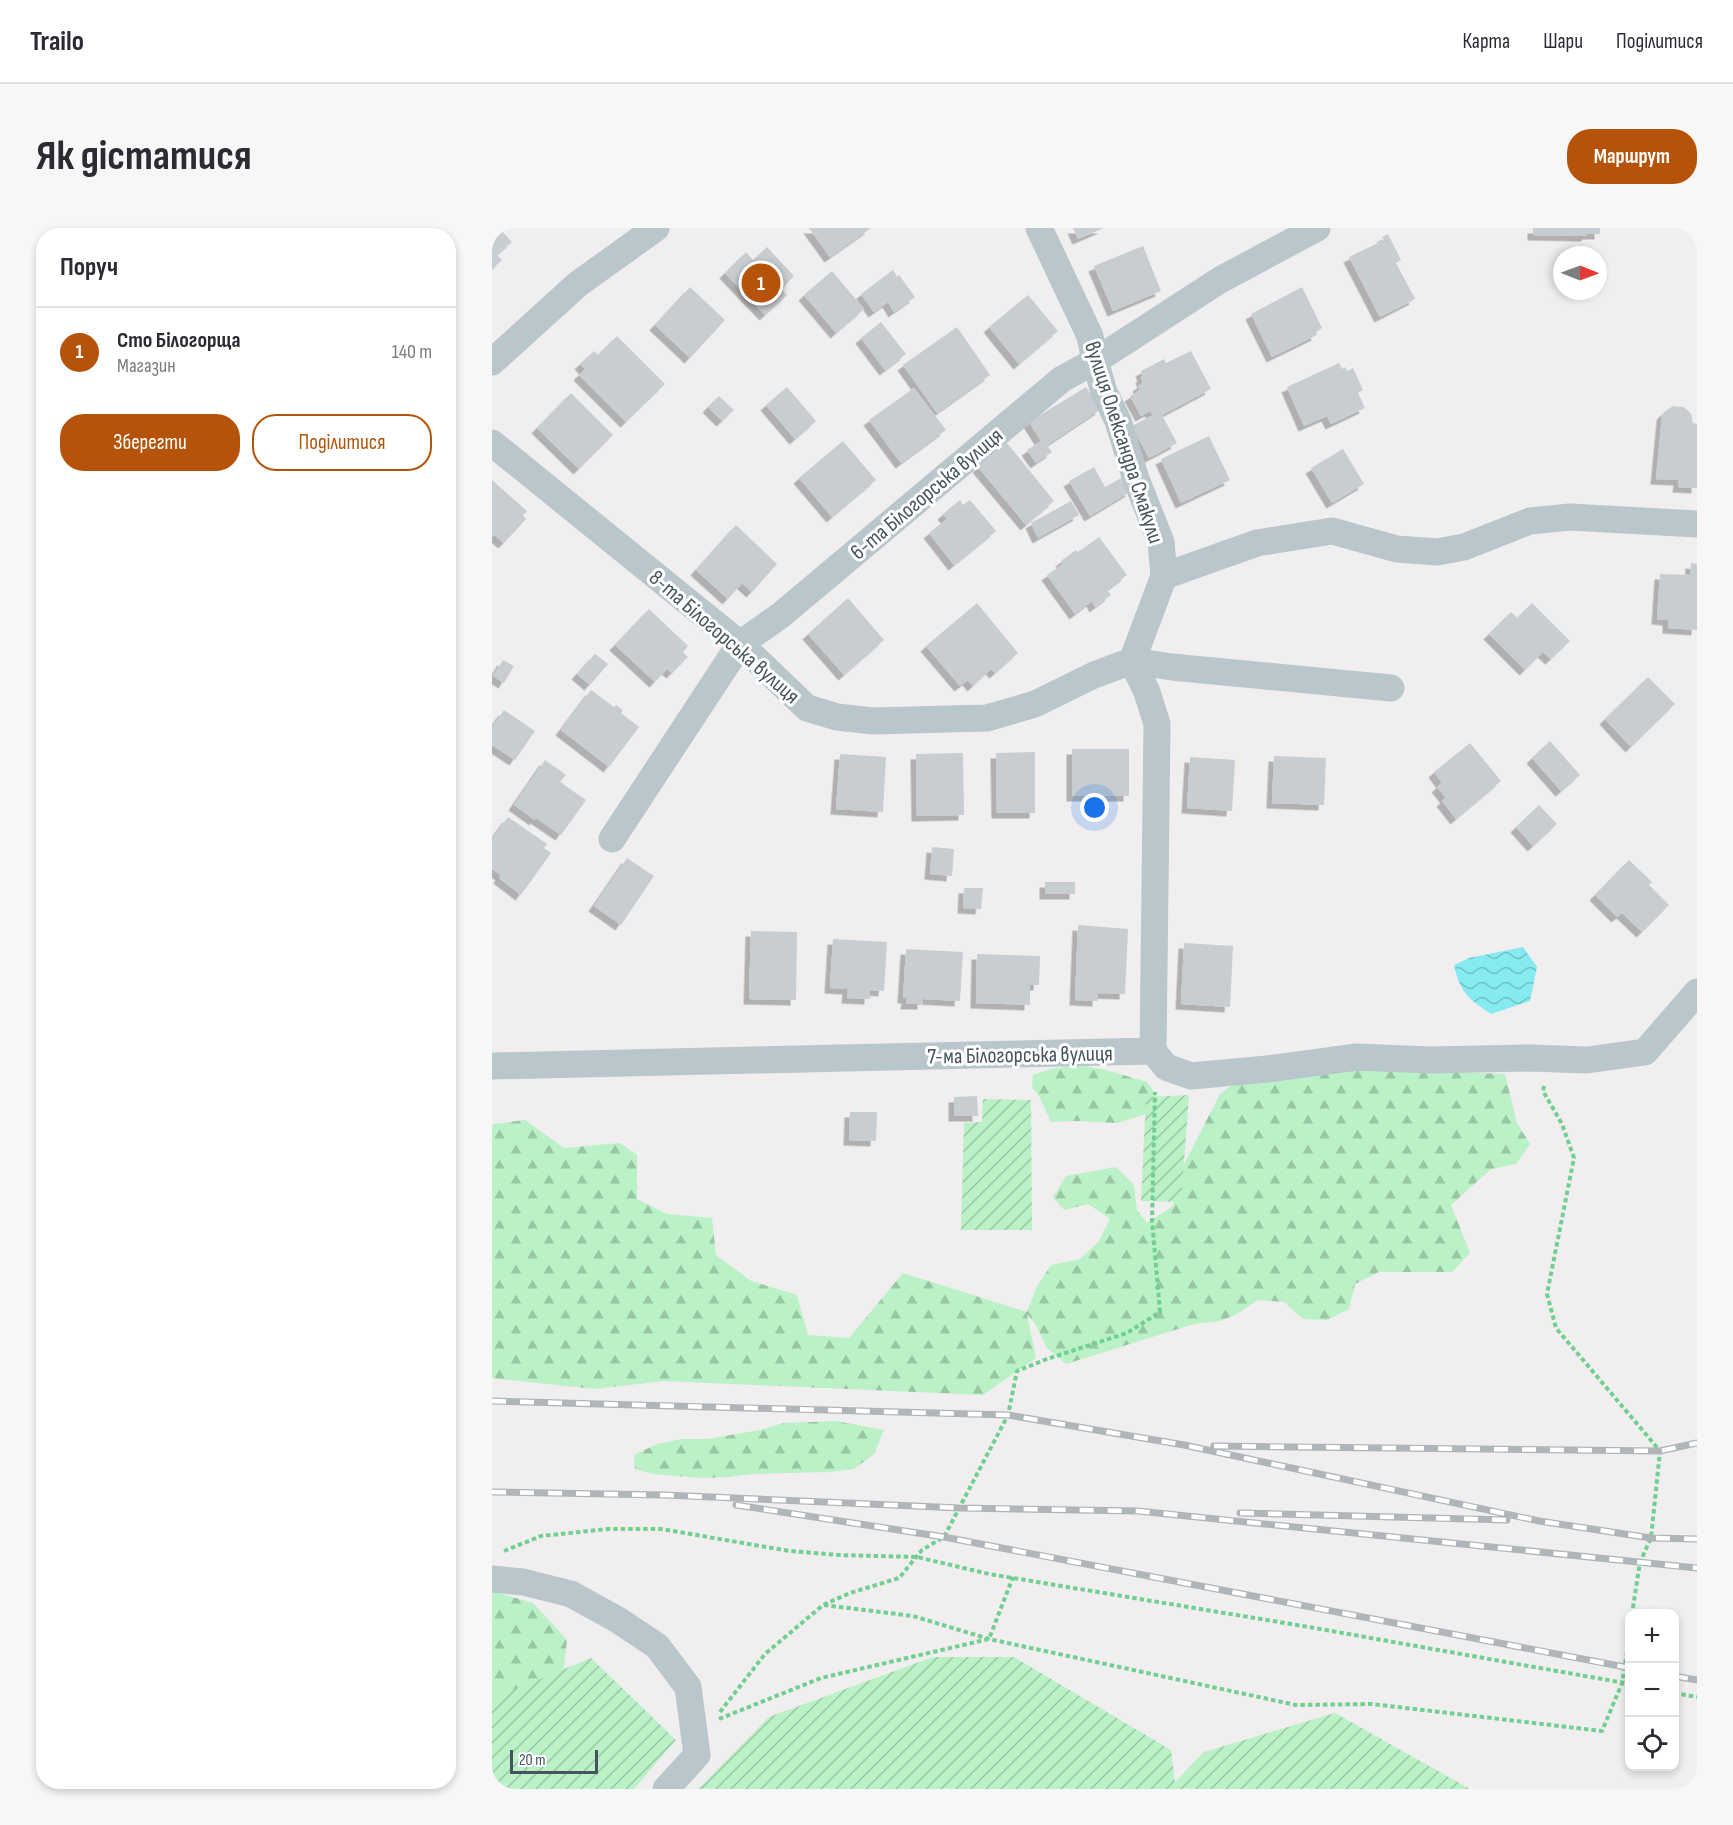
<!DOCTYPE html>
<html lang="uk">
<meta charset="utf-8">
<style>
:root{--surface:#fff;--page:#f7f7f7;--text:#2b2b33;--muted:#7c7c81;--line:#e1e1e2;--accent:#b45309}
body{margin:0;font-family:"Sofia Sans Condensed",sans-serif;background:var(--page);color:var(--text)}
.controls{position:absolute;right:18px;bottom:18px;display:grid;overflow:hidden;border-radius:12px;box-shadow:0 3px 9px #0003}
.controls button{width:54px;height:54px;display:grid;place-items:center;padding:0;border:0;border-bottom:2px solid var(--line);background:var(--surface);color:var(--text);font:30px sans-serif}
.compass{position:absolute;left:1061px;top:18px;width:54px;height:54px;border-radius:50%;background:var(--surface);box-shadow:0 3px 9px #0003;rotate:91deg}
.scale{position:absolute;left:18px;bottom:15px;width:88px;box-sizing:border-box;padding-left:6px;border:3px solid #46555d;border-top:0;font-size:16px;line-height:21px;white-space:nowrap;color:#46555d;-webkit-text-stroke:4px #fff;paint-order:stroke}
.you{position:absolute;left:603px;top:580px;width:21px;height:21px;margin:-15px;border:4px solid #fff;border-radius:50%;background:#1a73e8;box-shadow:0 0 0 9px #1a73e833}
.badge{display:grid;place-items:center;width:39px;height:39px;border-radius:50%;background:var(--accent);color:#fff;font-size:20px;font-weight:700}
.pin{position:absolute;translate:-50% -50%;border:3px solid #fff;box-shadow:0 2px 6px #0006}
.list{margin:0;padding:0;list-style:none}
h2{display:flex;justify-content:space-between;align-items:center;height:78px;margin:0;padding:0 24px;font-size:26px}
h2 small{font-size:20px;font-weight:400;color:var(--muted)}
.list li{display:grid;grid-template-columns:39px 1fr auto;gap:18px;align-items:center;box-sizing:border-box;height:90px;padding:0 24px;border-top:2px solid var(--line)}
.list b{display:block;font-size:22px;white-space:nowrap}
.list p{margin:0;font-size:20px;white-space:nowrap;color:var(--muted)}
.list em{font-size:20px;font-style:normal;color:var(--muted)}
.actions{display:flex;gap:12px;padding:18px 24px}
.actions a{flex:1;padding:14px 0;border:2px solid var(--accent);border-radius:24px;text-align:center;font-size:21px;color:var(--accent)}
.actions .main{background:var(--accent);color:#fff}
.icon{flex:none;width:33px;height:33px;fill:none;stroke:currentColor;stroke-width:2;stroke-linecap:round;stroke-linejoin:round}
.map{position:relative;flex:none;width:1205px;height:1561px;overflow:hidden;border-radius:24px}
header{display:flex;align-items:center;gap:36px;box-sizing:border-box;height:84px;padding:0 30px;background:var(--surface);border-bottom:2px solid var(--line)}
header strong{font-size:28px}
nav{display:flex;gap:33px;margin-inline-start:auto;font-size:21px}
.intro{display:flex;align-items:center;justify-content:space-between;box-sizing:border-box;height:144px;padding:0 36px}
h1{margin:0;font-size:42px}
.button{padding:15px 27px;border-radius:24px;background:var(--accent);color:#fff;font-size:21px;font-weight:700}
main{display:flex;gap:36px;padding:0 36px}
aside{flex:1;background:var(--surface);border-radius:24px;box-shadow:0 3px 9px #0003}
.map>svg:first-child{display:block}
.forest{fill:url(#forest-firs)}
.garden{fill:url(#garden-furrows)}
.water{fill:url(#water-waves)}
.building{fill:#c8cdd1;filter:url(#shadow)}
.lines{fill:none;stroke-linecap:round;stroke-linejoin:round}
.path{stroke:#71d091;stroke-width:4;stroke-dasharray:4.5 3;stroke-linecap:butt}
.minor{stroke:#b9c6cc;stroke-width:27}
.rail-casing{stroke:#b0b5b9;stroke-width:7}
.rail{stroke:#fff;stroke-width:4.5;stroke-dasharray:14;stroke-linecap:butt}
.labels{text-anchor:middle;stroke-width:6;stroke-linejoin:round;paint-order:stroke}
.street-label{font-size:22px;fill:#46555d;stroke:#fff}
</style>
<header>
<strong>Trailo</strong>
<nav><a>Карта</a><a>Шари</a><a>Поділитися</a></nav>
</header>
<div class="intro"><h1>Як дістатися</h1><a class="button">Маршрут</a></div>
<main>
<aside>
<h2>Поруч<small></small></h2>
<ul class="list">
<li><span class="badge">1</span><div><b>Сто Білогорща</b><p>Магазин</p></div><em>140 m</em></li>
</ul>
<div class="actions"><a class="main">Зберегти</a><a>Поділитися</a></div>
</aside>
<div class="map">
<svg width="1205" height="1561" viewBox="0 0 1205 1561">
<defs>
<pattern id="forest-firs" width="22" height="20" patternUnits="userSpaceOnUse" patternTransform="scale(1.5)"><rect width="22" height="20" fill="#baf1c6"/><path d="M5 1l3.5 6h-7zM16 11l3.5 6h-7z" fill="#99c6a4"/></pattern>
<pattern id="garden-furrows" width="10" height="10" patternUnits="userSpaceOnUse" patternTransform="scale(1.5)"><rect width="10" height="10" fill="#baf1c6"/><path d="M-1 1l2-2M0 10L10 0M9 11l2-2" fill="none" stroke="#99c6a4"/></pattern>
<pattern id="water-waves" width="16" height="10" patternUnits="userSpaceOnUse" patternTransform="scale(1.5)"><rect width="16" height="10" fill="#85ebf0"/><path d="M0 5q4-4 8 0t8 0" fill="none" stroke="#6fc1c6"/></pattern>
<filter id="shadow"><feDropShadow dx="-5.5" dy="5.5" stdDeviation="0" flood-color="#0004"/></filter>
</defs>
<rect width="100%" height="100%" fill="#f1eeef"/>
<path class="forest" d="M588,837L614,842L655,854L667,871L657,885L626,895L584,893L559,894L547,868L540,859L541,847L559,841Z
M869,841L1013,846L1025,895L1038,916L1024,936L999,941L959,977L978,1025L960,1044H887L863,1056L857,1081L835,1092L811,1091L792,1074L766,1072L745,1086L728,1093L702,1096L574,1136L555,1120L544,1097L535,1086L544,1130L491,1167L172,1153L103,1161L0,1150V898L2,896L33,892L72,920L128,915L145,927V971L175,986L220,990L224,1027L259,1053L305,1067L316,1107L357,1110L411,1045L535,1084L544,1060L559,1037L588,1031L607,1013L618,991L596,976L572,982L561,969L574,948L624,939L642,957L645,982L655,995L681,978L684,952L728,866L748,851Z
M344,1193L392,1202L382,1226L362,1241L337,1244L260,1246L236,1249L211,1250L162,1246L143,1241L142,1227L165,1216L190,1211H216L268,1202L291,1195Z
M0,1363L41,1375L75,1412L70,1454L0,1481Z"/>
<path class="garden" d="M697,867L689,974L649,973L654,869Z
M491,871L539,872L540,1002H469L472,895L490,894Z
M441,1429H522L679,1522L683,1554L712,1524L843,1485L978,1561H206L277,1489Z
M99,1430L184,1512L142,1561H0V1471Z"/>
<path class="water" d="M1031,719L1045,739L1038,773L999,786C977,771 968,765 962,737L977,730Z"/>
<path class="building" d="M0,0H7L20,14L5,27L10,32L0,41Z
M317,0H379L338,29Z
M581,0H612L586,11Z
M1041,0H1108V6H1095V8L1041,7Z
M896,6L909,32L904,35L923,71L888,89L857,29L892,12L890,9Z
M651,18L669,63L621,83L602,38Z
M275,19L302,48L289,61L295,67L273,87L233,45L254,24L261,32Z
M401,42L405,49L407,47L423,69L402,84L396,74L382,84L369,66Z
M340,43L372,81L344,105L312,67Z
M198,59L233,92L198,130L163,97Z
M810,59L830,100L824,104L825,107L780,129L759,86Z
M536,67L566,103L527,136L497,99Z
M389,94L414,126L393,142L369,110Z
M465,99L498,147L445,185L411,137Z
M125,108L173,156L134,194L87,147L93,141L88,136L102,123L106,127Z
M699,123L719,161L670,187L685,215L657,230L640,198L661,187L658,183L649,188L638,168L648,162L646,158L651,155L649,149L651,148L649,143L672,131L674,135Z
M847,135L850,141L853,139L855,143L861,140L871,162L866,165L873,180L839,196L835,188L812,198L795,159Z
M295,159L324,193L303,211L274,177Z
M594,159L609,181L555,217L560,224L544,235L535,222L549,213L537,194Z
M422,160L454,202L409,235L377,192Z
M79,165L121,207L87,241L45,200Z
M227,168L242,182L230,193L216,179Z
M1181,178L1191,179L1195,182L1199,186L1201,195L1205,196V260L1186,259L1187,252L1164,251L1170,188L1172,184Z
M717,208L738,252L689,275L669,231Z
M351,213L384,252L340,289L307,250Z
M515,215L562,273L534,297L486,239Z
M851,221L872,256L840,275L819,240Z
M602,239L613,259L631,249L639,263L598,288L577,253Z
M0,252L35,283L31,287L34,291L12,315L2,307L0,309Z
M468,272L471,277L478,272L504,303L462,337L437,305L455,291L451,286Z
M579,273L587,287L546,310L539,295Z
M244,297L285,336L260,364L250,355L236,371L204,342Z
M607,309L635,347L615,362L619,367L603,379L600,373L583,386L555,347L571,336L569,333L584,322L586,324Z
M1199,335L1205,336V402L1176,400V392L1165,391L1168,346L1198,347Z
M356,370L392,412L352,447L316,406Z
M485,375L526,425L503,445L499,441L481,458L476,452L468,458L434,418Z
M1040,375L1078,413L1059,431L1051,424L1033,442L997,406L1019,384L1025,390Z
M157,381L196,418L191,424L196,429L180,445L175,441L163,454L123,417Z
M103,426L116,436L98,457L85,446Z
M11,432L22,438L12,455L1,448Z
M1156,449L1183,476L1139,519L1113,491Z
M99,462L122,479L124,477L131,482L129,485L147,499L117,539L69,502Z
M12,482L43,503L23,532L0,517V499Z
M1058,513L1088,547L1069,563L1040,530Z
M978,515L1009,553L964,591L950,573L954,570L945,559L950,555L942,544Z
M580,521H637V568H580Z
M543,524V585H505L504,525Z
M471,525L472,587L425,588L424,526Z
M348,526L394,529L391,584L344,581Z
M782,528L834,530L832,577L780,575Z
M698,529L743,532L740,583L695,580Z
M53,532L74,547L68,554L94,572L69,607L44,590L43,592L22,577Z
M1047,577L1065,596L1041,618L1024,599Z
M16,589L55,616L52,620L59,625L29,667L7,650L9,647L0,641V611Z
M440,619L462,621L460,648L438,646Z
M135,630L162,648L129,697L102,678Z
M1137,632L1160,654L1157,657L1177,677L1150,704L1130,685L1125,689L1103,667Z
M553,654H583V666H553Z
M472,660H491L489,681L471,680Z
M586,697L636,701L633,766L606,765V773L583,772Z
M259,703L305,704L304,772L257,771Z
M341,711L395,714L392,763L378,762V771L355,770L356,761L338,760Z
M692,715L741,718L738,779L689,776Z
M414,721L471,724L468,773L431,771V776H414L415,770H411Z
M485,726L548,728L547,757H538V777L484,775Z
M485,868L486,888H462V869Z
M358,884H385L384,913L357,912Z"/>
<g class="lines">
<path class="path" d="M1052,858L1051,863L1070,896L1082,930L1055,1066L1064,1100L1168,1223L1159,1310L1148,1334L1140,1386
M12,1323L49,1308L116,1301H169L298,1323L346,1327L425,1329L497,1346L817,1399L1138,1456
M332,1377L421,1388L497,1411L804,1477L880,1476L1110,1503L1130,1455L1138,1406
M1182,1465L1205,1469
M228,1484L273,1426L331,1377L358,1365L407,1350L430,1322L452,1309L516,1187L525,1143L555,1131L635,1105L668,1084L660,992L663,864
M227,1491L329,1450L497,1411L521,1349"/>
<path class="minor" d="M547,0L598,108L603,133L612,164L626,193L644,251L669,314L672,348L640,433
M0,134L86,56L164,0
M0,215L248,416L315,480L345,489L381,493L495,490L543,476L602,447L640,433L680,439L899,460
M672,348L765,315L840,303L905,321L945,324L972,319L1038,293L1078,289L1205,296
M120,611L248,416L289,387L570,151L603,133L728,52L825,0
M661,823L674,839L699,848L775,841L865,829L938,832L1039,830L1095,832L1153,824L1205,764
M0,838L661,823L665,496L655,464L640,433
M0,1351L31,1354L79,1366L126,1392L165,1418L196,1459L205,1527L174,1561"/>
<defs>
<path id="rail" d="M0,1173L516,1187L692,1217L1047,1293L1159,1310L1205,1311
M722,1218L1168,1223L1205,1215
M0,1264L173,1267L468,1280L646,1283L1205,1340
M244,1277L452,1309L1138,1440
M748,1285L1015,1292
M1182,1448L1205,1452"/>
</defs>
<use href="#rail" class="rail-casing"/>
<use href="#rail" class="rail"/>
</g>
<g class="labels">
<g class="street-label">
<text transform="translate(633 214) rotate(72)" y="8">вулиця Олександра Смакули</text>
<text transform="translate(434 265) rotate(-40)" y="8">6-та Білогорська вулиця</text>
<text transform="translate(233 408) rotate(41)" y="8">8-та Білогорська вулиця</text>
<text transform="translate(528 826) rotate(-1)" y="8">7-ма Білогорська вулиця</text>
</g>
</g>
</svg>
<div class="controls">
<button>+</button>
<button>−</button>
<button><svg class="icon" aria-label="locate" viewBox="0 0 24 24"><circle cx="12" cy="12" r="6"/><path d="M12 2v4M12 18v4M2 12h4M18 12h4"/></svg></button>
</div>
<svg class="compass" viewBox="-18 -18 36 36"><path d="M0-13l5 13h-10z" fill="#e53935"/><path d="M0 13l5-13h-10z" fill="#7c7c81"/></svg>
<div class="scale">20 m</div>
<div class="you"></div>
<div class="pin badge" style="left:269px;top:55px">1</div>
</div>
</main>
